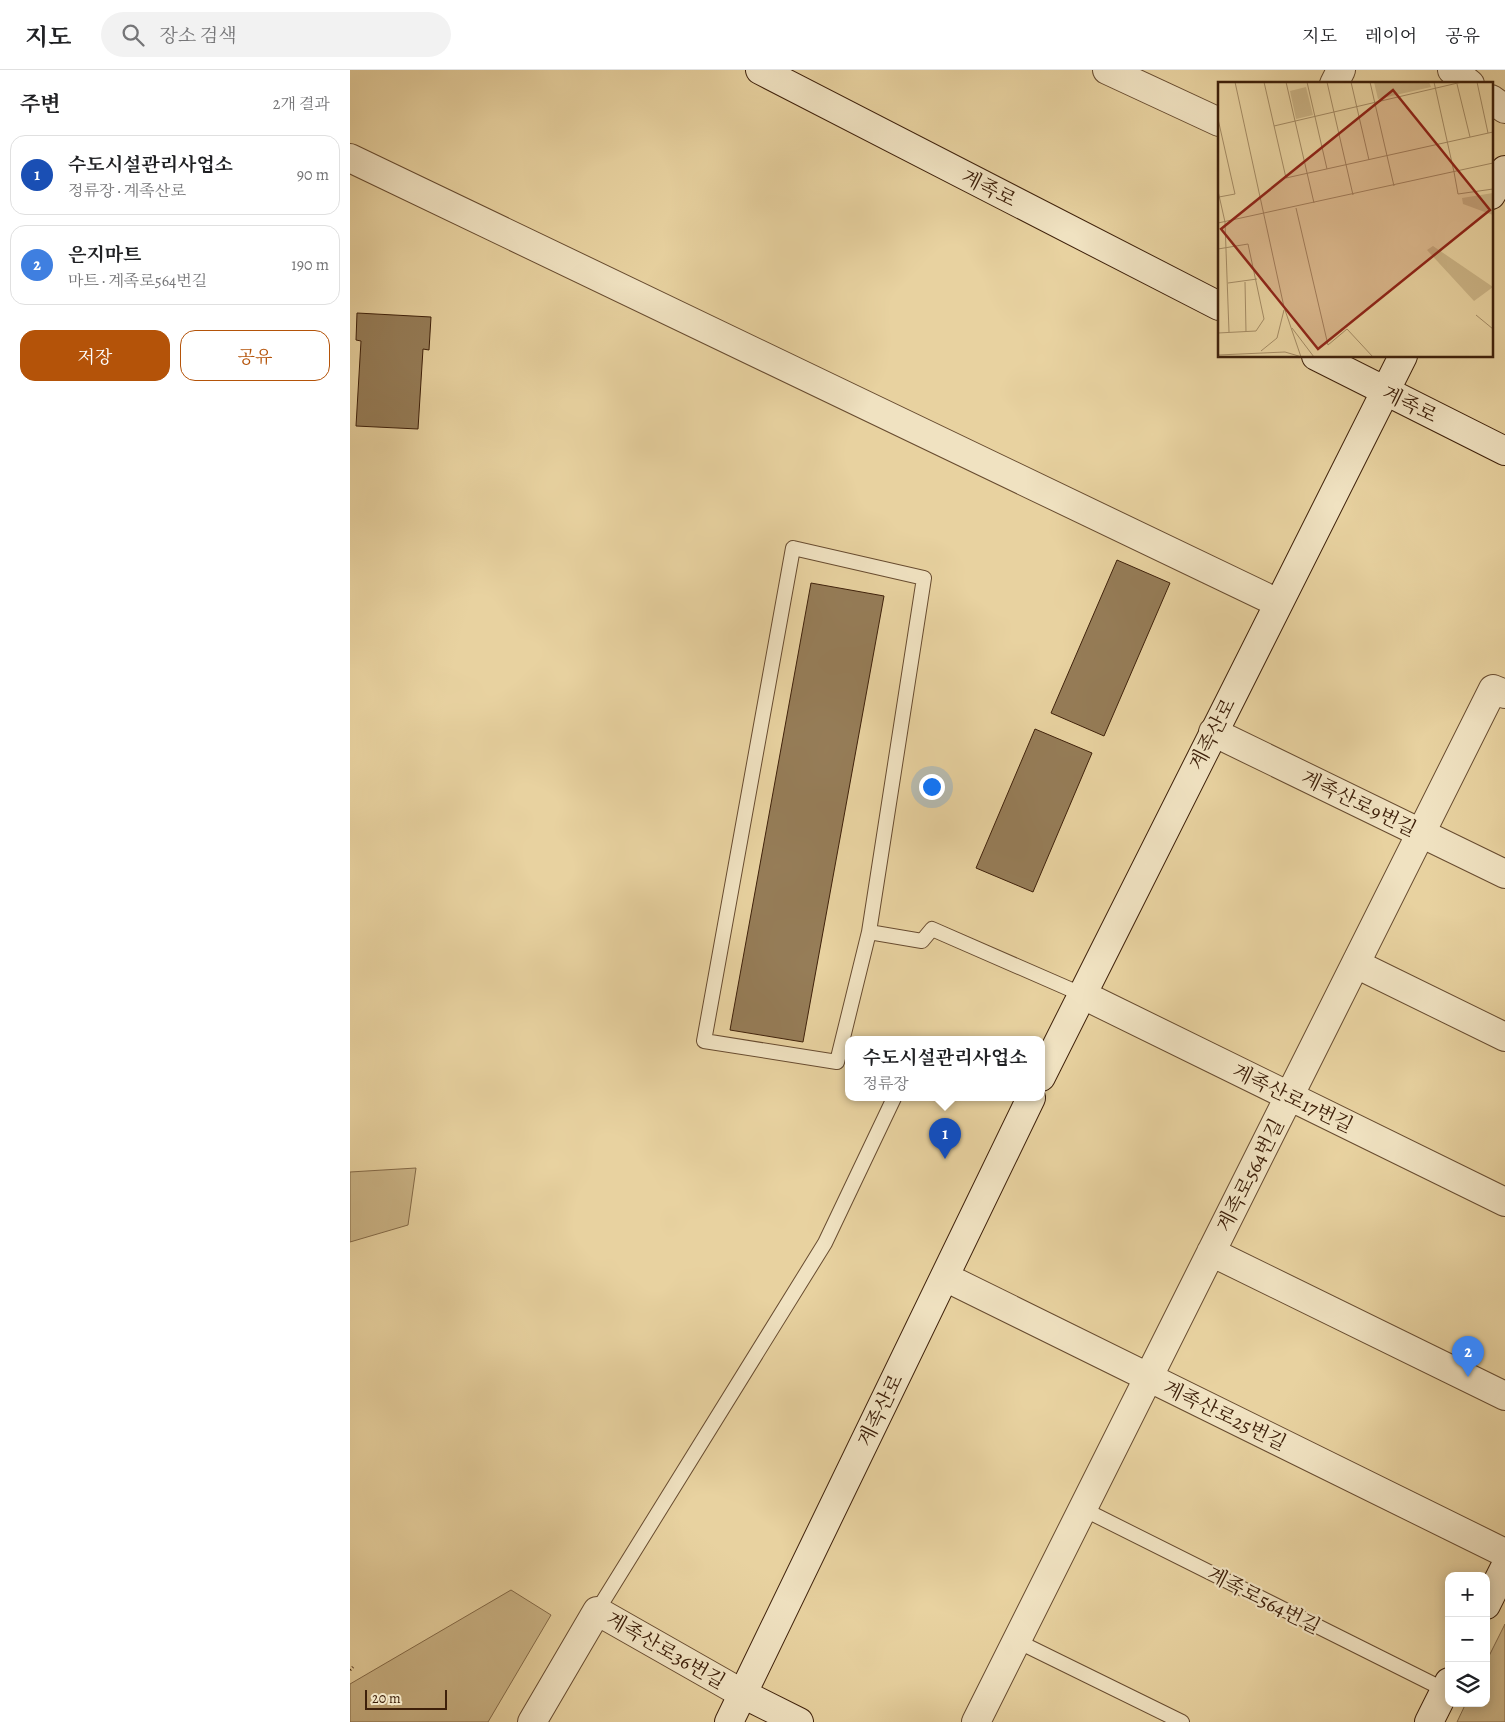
<!DOCTYPE html>
<html lang="ko">
<meta charset="utf-8">
<style>
:root{--surface:#fff;--page:#f2f2f2;--text:#202124;--muted:#757577;--line:#e0e0e0;--accent:#b45309}
body{margin:0;font-family:Alegreya,"Noto Serif KR",serif;background:var(--page);color:var(--text)}
.controls{position:absolute;right:15px;bottom:15px;display:grid;overflow:hidden;border-radius:10px;box-shadow:0 2px 12px #0003}
.controls button{width:45px;height:45px;display:grid;place-items:center;padding:0;border:0;border-bottom:1px solid var(--line);background:var(--surface);color:var(--text);font:25px sans-serif}
.scale{position:absolute;left:15px;bottom:12px;width:82px;box-sizing:border-box;padding-left:5px;border:2px solid #3e200a;border-top:0;font-size:14px;line-height:18px;white-space:nowrap;color:#3e200a;-webkit-text-stroke:4px #f0e2c1;paint-order:stroke}
.you{position:absolute;left:581px;top:716px;width:18px;height:18px;margin:-12px;border:4px solid #fff;border-radius:50%;background:#1a73e8;box-shadow:0 0 0 8px #1a73e833}
.badge{display:grid;place-items:center;width:32px;height:32px;border-radius:50%;background:var(--accent);color:#fff;font-size:16px;font-weight:700}
.pin{position:absolute;translate:-50% -41px;filter:drop-shadow(0 1px 2px #0008)}
.pin::after{content:'';position:absolute;top:26px;width:18px;height:15px;background:inherit;clip-path:polygon(0 0,100% 0,50% 100%)}
.popup{position:absolute;left:495px;top:966px;width:200px;height:65px;box-sizing:border-box;display:grid;place-content:center;border-radius:10px;background:var(--surface);filter:drop-shadow(0 1px 4px #0005);font-size:16px;white-space:nowrap;color:var(--muted)}
.popup b{font-size:19px;color:var(--text)}
.popup::after{content:'';position:absolute;left:50%;top:100%;margin-left:-10px;border:10px solid transparent;border-top-color:var(--surface)}
.list{margin:0;padding:0;list-style:none}
h2{display:flex;justify-content:space-between;align-items:center;height:65px;margin:0;padding:0 20px;font-size:21px}
h2 small{font-size:16px;font-weight:400;color:var(--muted)}
.list li{display:grid;grid-template-columns:32px 1fr auto;gap:15px;align-items:center;box-sizing:border-box;height:80px;margin:0 10px 10px;padding:0 10px;border:1px solid var(--line);border-radius:15px}
.list b{display:block;font-size:19px;white-space:nowrap}
.list p{margin:0;font-size:16px;white-space:nowrap;color:var(--muted)}
.list em{font-size:16px;font-style:normal;color:var(--muted)}
.actions{display:flex;gap:10px;padding:15px 20px}
.actions a{flex:1;padding:11px 0;border:1px solid var(--accent);border-radius:15px;text-align:center;font-size:18px;color:var(--accent)}
.actions .main{background:var(--accent);color:#fff}
.icon{flex:none;width:28px;height:28px;fill:none;stroke:currentColor;stroke-width:2;stroke-linecap:round;stroke-linejoin:round}
.map{position:relative;flex:none;width:1155px;height:1652px;overflow:hidden}
header{display:flex;align-items:center;gap:30px;box-sizing:border-box;height:70px;padding:0 25px;background:var(--surface);border-bottom:1px solid var(--line)}
header strong{font-size:24px}
nav{display:flex;gap:28px;margin-inline-start:auto;font-size:18px}
.search{width:350px;height:45px;background:var(--page);display:flex;align-items:center;gap:12px;box-sizing:border-box;padding:0 18px;border-radius:28px;color:var(--muted);font-size:19px}
main{display:flex}
aside{flex:1;background:var(--surface)}
.map>svg:first-child{display:block}
.green{fill:#cbb486;stroke:#846a48}
.building{fill:#967d58;stroke:#3e200a}
.lines{fill:none;stroke-linecap:round;stroke-linejoin:round}
.lane-casing{stroke:#684c30;stroke-width:16}
.street-casing{stroke:#684c30;stroke-width:30}
.secondary-casing{stroke:#3e200a;stroke-width:30}
.path{stroke:#3e200a;stroke-width:3;stroke-dasharray:1 2.5;stroke-linecap:butt}
.lane{stroke:#f0e2c1;stroke-width:14}
.street{stroke:#f0e2c1;stroke-width:28}
.secondary{stroke:#f0e2c1;stroke-width:28}
.labels{text-anchor:middle;stroke-width:4.5;stroke-linejoin:round;paint-order:stroke}
.street-label{font-size:20px;fill:#3e200a;stroke:#f0e2c1}
.inset-road{fill:none;stroke:#a48b64;stroke-width:1}
.view{fill:#8f2418;fill-opacity:0.15;stroke:#8f2418;stroke-width:2.5}
.inset-edge{fill:none;stroke:#3e200a;stroke-width:2.5}
</style>
<header>
<strong>지도</strong>
<div class="search"><svg class="icon" aria-label="search" viewBox="0 0 24 24"><circle cx="10" cy="10" r="6"/><path d="M15 15l6 6"/></svg>장소 검색</div>
<nav><a>지도</a><a>레이어</a><a>공유</a></nav>
</header>
<main>
<aside>
<h2>주변<small>2개 결과</small></h2>
<ul class="list">
<li><span class="badge" style="background:#1a4fb4">1</span><div><b>수도시설관리사업소</b><p>정류장 · 계족산로</p></div><em>90 m</em></li>
<li><span class="badge" style="background:#3f7fe0">2</span><div><b>은지마트</b><p>마트 · 계족로564번길</p></div><em>190 m</em></li>
</ul>
<div class="actions"><a class="main">저장</a><a>공유</a></div>
</aside>
<div class="map">
<svg width="1155" height="1652" viewBox="0 0 1155 1652">
<rect width="100%" height="100%" fill="#e8d2a0"/>
<filter id="stains"><feTurbulence type="fractalNoise" baseFrequency=".004" numOctaves="4"/><feColorMatrix values="0 0 0 0 .2 0 0 0 0 .09 0 0 0 0 .02 0 0 0 .5 -.17"/></filter>
<radialGradient id="worn" r=".72"><stop offset=".6" stop-color="#630" stop-opacity="0"/><stop offset="1" stop-color="#630" stop-opacity=".3"/></radialGradient>
<path class="green" d="M66,1098L58,1155L0,1172V1102Z
M161,1520L201,1545L138,1652H0V1614Z
M1155,1554V1652H1107L1116,1633H1136V1592Z"/>
<path class="building" d="M7,243L81,247L79,280L73,279L68,359L6,356L11,271L6,270Z
M767,490L820,513L754,666L701,643Z
M461,513L534,526L453,972L380,960Z
M685,659L742,683L683,822L626,798Z"/>
<g class="lines">
<defs>
<path id="lane" d="M519,862L487,992L354,971L443,478L574,508L519,862L572,871L582,859L731,924
M733,1439L1095,1620
M247,1541L475,1173L544,1028
M667,1571L832,1652"/>
<path id="street" d="M757,0L869,52
M1102,0L1120,14
M984,14L991,0
M1141,29L1155,39
M0,88L928,533
M863,662L1155,804
M1006,894L1155,967
M731,924L1155,1132
M861,1182L1155,1326
M595,1207L1155,1483
M182,1652L247,1541L393,1624
M626,1652L1143,619L1155,624"/>
<path id="secondary" d="M410,0L869,236
M1141,125L1155,100
M966,286L1155,381
M691,1007L1053,286
M1136,1535L1155,1497
M393,1624L449,1652
M379,1652L681,1028
M1079,1652L1099,1612"/>
</defs>
<use href="#lane" class="lane-casing"/>
<use href="#street" class="street-casing"/>
<use href="#secondary" class="secondary-casing"/>
<path class="path" d="M0,1600L3,1597"/>
<use href="#lane" class="lane"/>
<use href="#street" class="street"/>
<use href="#secondary" class="secondary"/>
</g>
<g class="labels">
<g class="street-label">
<text transform="translate(639 118) rotate(27)" y="7">계족로</text>
<text transform="translate(1060 334) rotate(26)" y="7">계족로</text>
<text transform="translate(862 664) rotate(-63)" y="7">계족산로</text>
<text transform="translate(1009 733) rotate(26)" y="7">계족산로9번길</text>
<text transform="translate(943 1028) rotate(26)" y="7">계족산로17번길</text>
<text transform="translate(900 1105) rotate(-63)" y="7">계족로564번길</text>
<text transform="translate(530 1340) rotate(-64)" y="7">계족산로</text>
<text transform="translate(875 1345) rotate(26)" y="7">계족산로25번길</text>
<text transform="translate(914 1530) rotate(27)" y="7">계족로564번길</text>
<text transform="translate(316 1580) rotate(30)" y="7">계족산로36번길</text>
</g>
</g>
<g transform="translate(868 12)">
<rect width="275" height="275" fill="#e8d2a0"/>
<path d="M156,0H211L213,5L160,17ZM88,5L95,33L78,37L72,9ZM275,111V133L245,122L244,116ZM215,164L275,205L256,219L209,168Z" fill="#cbb486"/>
<path class="inset-road" d="M17,0L66,225L83,275M46,0L68,96L275,50M68,0L96,121M89,0L109,87M109,0L135,113M133,0L151,78M152,0L176,104M216,0L236,90M259,0L270,51M239,2L252,55M0,37L17,112L1,115M56,44L244,0M236,90L240,112L275,107M0,109L7,140L11,250M78,126L110,263L129,247L155,275M0,141L275,81M0,167L30,162L46,237L38,249L0,251M27,200L28,250M10,201L39,197M258,233L275,247M74,246L96,275M43,269L59,256L66,228M0,273L67,270L84,275"/>
<path class="view" d="M175,8L272,128L100,267L3,147Z"/>
<rect width="275" height="275" class="inset-edge"/>
</g>
<rect width="100%" height="100%" filter="url(#stains)"/>
<rect width="100%" height="100%" fill="url(#worn)"/>
</svg>
<div class="controls">
<button>+</button>
<button>−</button>
<button><svg class="icon" aria-label="layers" viewBox="0 0 24 24"><path d="M12 4l9 5-9 5-9-5zM3 14l9 5 9-5"/></svg></button>
</div>
<div class="scale">20 m</div>
<div class="you"></div>
<div class="pin badge" style="left:595px;top:1089px;background:#1a4fb4">1</div>
<div class="popup"><b>수도시설관리사업소</b>정류장</div>
<div class="pin badge" style="left:1118px;top:1307px;background:#3f7fe0">2</div>
</div>
</main>
